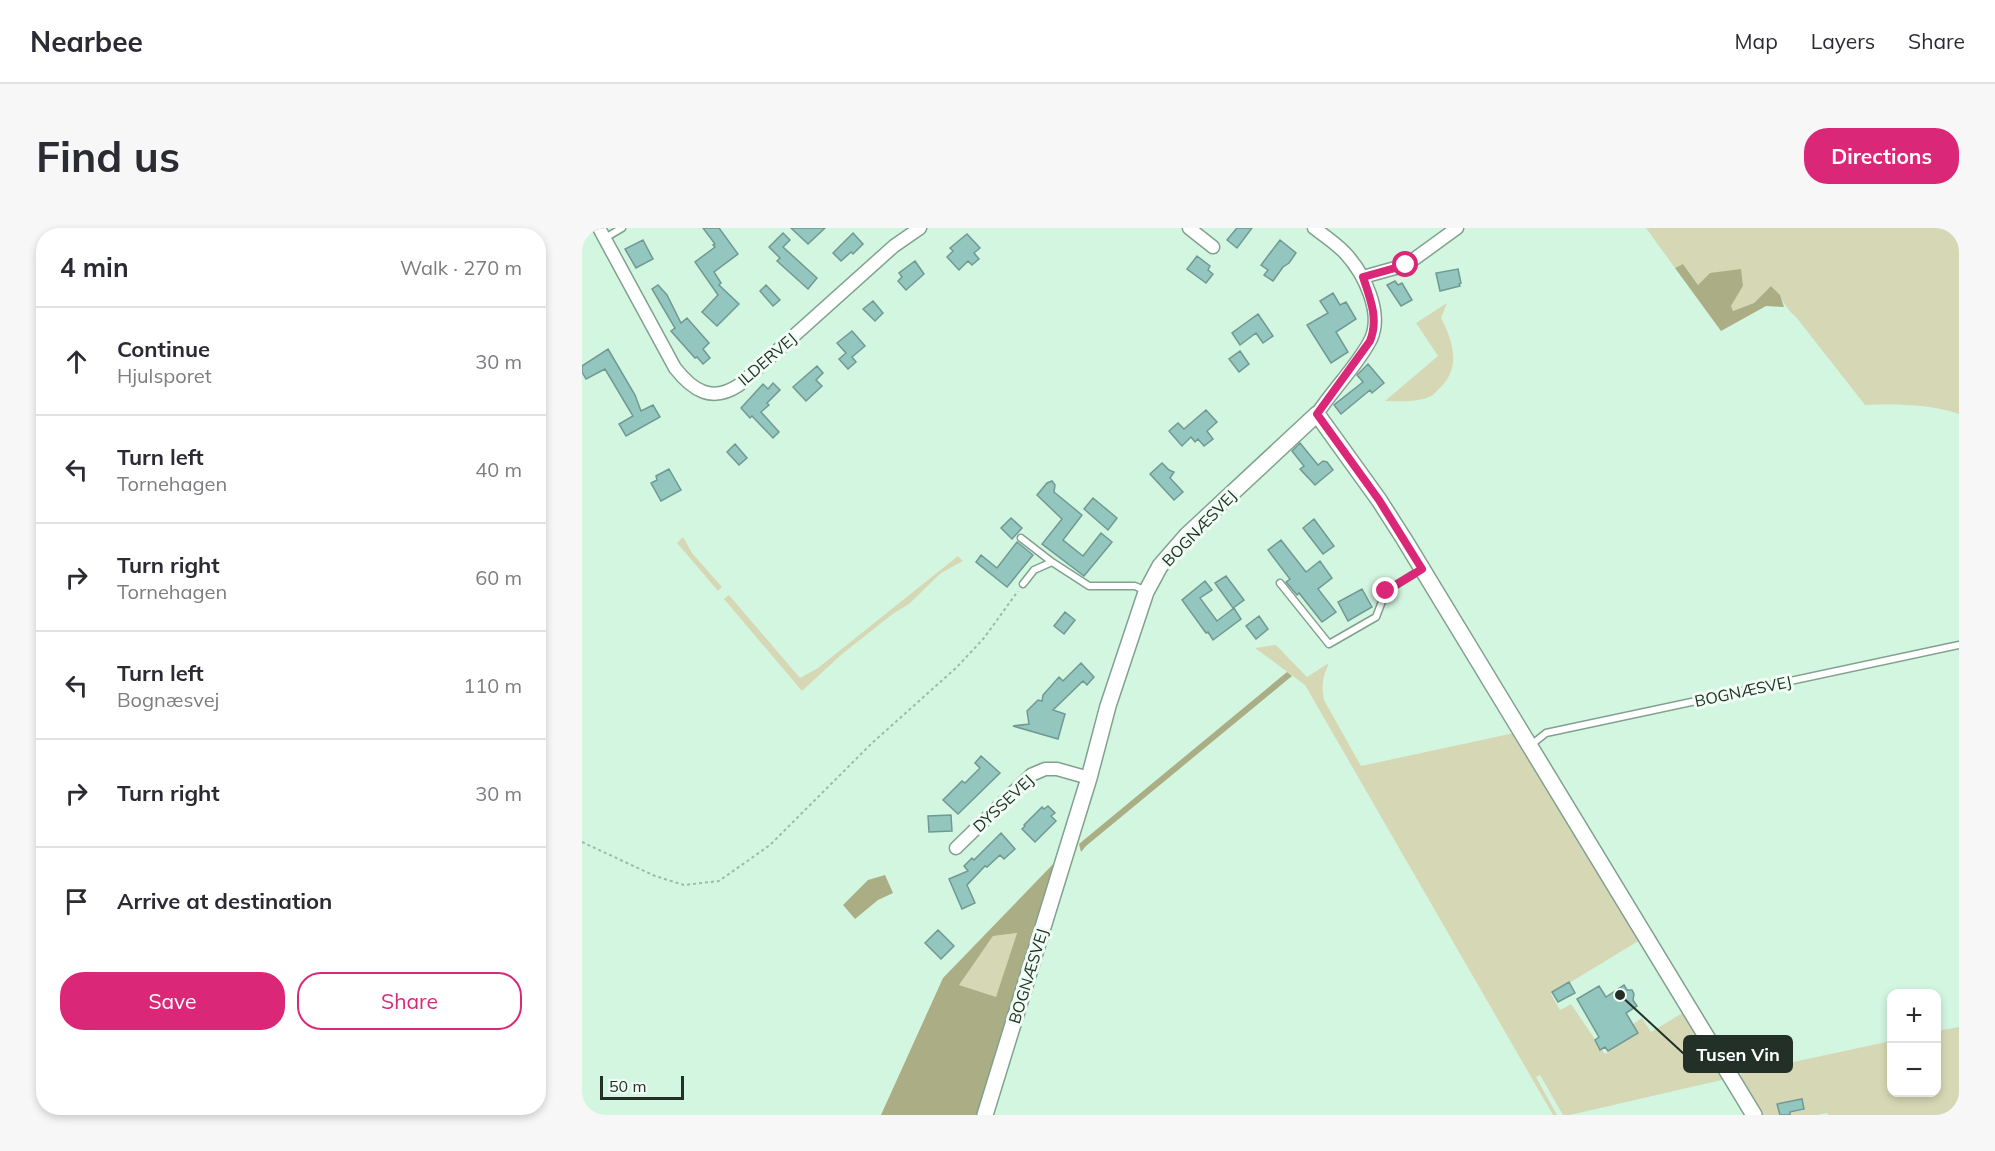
<!DOCTYPE html>
<meta charset="utf-8">
<style>
:root{--surface:#fff;--page:#f7f7f7;--text:#2b2b33;--muted:#7c7c81;--line:#e1e1e2;--accent:#db2777}
body{margin:0;font-family:Mulish,sans-serif;background:var(--page);color:var(--text)}
.controls{position:absolute;right:18px;bottom:18px;display:grid;overflow:hidden;border-radius:12px;box-shadow:0 3px 9px #0003}
.controls button{width:54px;height:54px;display:grid;place-items:center;padding:0;border:0;border-bottom:2px solid var(--line);background:var(--surface);color:var(--text);font:30px sans-serif}
.scale{position:absolute;left:18px;bottom:15px;width:84px;box-sizing:border-box;padding-left:6px;border:3px solid #223028;border-top:0;font-size:16px;line-height:21px;white-space:nowrap;color:#223028;-webkit-text-stroke:4px #f0fdf5;paint-order:stroke}
.stop{position:absolute;width:18px;height:18px;margin:-14px;border:4px solid #db2777;border-radius:50%;background:#fff}
.stop.end{background:#db2777;border-color:#fff;box-shadow:0 2px 6px #0008}
.list{margin:0;padding:0;list-style:none}
h2{display:flex;justify-content:space-between;align-items:center;height:78px;margin:0;padding:0 24px;font-size:26px}
h2 small{font-size:20px;font-weight:400;color:var(--muted)}
.list li{display:grid;grid-template-columns:39px 1fr auto;gap:18px;align-items:center;box-sizing:border-box;height:108px;padding:0 24px;border-top:2px solid var(--line)}
.list b{display:block;font-size:22px;white-space:nowrap}
.list p{margin:0;font-size:20px;white-space:nowrap;color:var(--muted)}
.list em{font-size:20px;font-style:normal;color:var(--muted)}
.actions{display:flex;gap:12px;padding:18px 24px}
.actions a{flex:1;padding:14px 0;border:2px solid var(--accent);border-radius:24px;text-align:center;font-size:21px;color:var(--accent)}
.actions .main{background:var(--accent);color:#fff}
.icon{flex:none;width:33px;height:33px;fill:none;stroke:currentColor;stroke-width:2;stroke-linecap:round;stroke-linejoin:round}
.map{position:relative;flex:none;width:1377px;height:887px;overflow:hidden;border-radius:24px}
header{display:flex;align-items:center;gap:36px;box-sizing:border-box;height:84px;padding:0 30px;background:var(--surface);border-bottom:2px solid var(--line)}
header strong{font-size:28px}
nav{display:flex;gap:33px;margin-inline-start:auto;font-size:21px}
.intro{display:flex;align-items:center;justify-content:space-between;box-sizing:border-box;height:144px;padding:0 36px}
h1{margin:0;font-size:42px}
.button{padding:15px 27px;border-radius:24px;background:var(--accent);color:#fff;font-size:21px;font-weight:700}
main{display:flex;gap:36px;padding:0 36px}
aside{flex:1;background:var(--surface);border-radius:24px;box-shadow:0 3px 9px #0003}
.map>svg:first-child{display:block}
.green{fill:#d6d8b5}
.forest{fill:#abad85;fill-rule:evenodd}
.building{fill:#93c6be;stroke:#709992;stroke-width:1.5}
.lines{fill:none;stroke-linecap:round;stroke-linejoin:round}
.service-casing{stroke:#81a18e;stroke-width:9}
.minor-casing{stroke:#81a18e;stroke-width:15}
.tertiary-casing{stroke:#81a18e;stroke-width:18}
.path{stroke:#9db9a8;stroke-width:2;stroke-dasharray:3 3;stroke-linecap:butt}
.service{stroke:#fff;stroke-width:6}
.minor{stroke:#fff;stroke-width:12}
.tertiary{stroke:#fff;stroke-width:15}
.route{stroke:#db2777;stroke-width:8}
.labels{text-anchor:middle;stroke-width:6;stroke-linejoin:round;paint-order:stroke}
.street-label{font-size:16px;fill:#223028;stroke:#f0fdf5}
.leader{fill:none;stroke:#223028;stroke-width:2}
.callout-dot{fill:#223028;stroke:#f0fdf5;stroke-width:2}
.callout{fill:#223028;stroke:#223028;stroke-width:2}
.callout-label{font-size:18px;text-anchor:middle;font-weight:bold;fill:#fff}
</style>
<header>
<strong>Nearbee</strong>
<nav><a>Map</a><a>Layers</a><a>Share</a></nav>
</header>
<div class="intro"><h1>Find us</h1><a class="button">Directions</a></div>
<main>
<aside>
<h2>4 min<small>Walk · 270 m</small></h2>
<ul class="list">
<li><svg class="icon" aria-label="ahead" viewBox="0 0 24 24"><path d="M12 20V5M6 11l6-6 6 6"/></svg><div><b>Continue</b><p>Hjulsporet</p></div><em>30 m</em></li>
<li><svg class="icon" aria-label="left" viewBox="0 0 24 24"><path d="M17 20v-9H6M10 6l-5 5 5 5"/></svg><div><b>Turn left</b><p>Tornehagen</p></div><em>40 m</em></li>
<li><svg class="icon" aria-label="right" viewBox="0 0 24 24"><path d="M7 20v-9h11M14 6l5 5-5 5"/></svg><div><b>Turn right</b><p>Tornehagen</p></div><em>60 m</em></li>
<li><svg class="icon" aria-label="left" viewBox="0 0 24 24"><path d="M17 20v-9H6M10 6l-5 5 5 5"/></svg><div><b>Turn left</b><p>Bognæsvej</p></div><em>110 m</em></li>
<li><svg class="icon" aria-label="right" viewBox="0 0 24 24"><path d="M7 20v-9h11M14 6l5 5-5 5"/></svg><div><b>Turn right</b></div><em>30 m</em></li>
<li><svg class="icon" aria-label="arrive" viewBox="0 0 24 24"><path d="M6 21V4h12l-3 4 3 4H6"/></svg><div><b>Arrive at destination</b></div></li>
</ul>
<div class="actions"><a class="main">Save</a><a>Share</a></div>
</aside>
<div class="map">
<svg width="1377" height="887" viewBox="0 0 1377 887">
<rect width="100%" height="100%" fill="#d3f6e1"/>
<path class="green" d="M1064,0H1377V186C1346,176 1316,176 1283,177L1214,89C1202,79 1200,69 1189,58L1172,75L1151,83L1149,78L1161,58L1116,57L1101,36L1093,40Z
M865,75L859,90C871,113 879,139 859,159C856,161 852,167 849,168C836,175 816,173 803,173L856,128L834,95Z
M101,309L110,325L140,359L136,363L95,315Z
M376,328L381,333L359,345L327,376L312,385L260,426L220,463L142,371L147,367L218,450L236,440Z
M694,417L725,449L747,435C741,448 739,457 742,472L779,538L932,505L1058,712L969,766L978,782L989,776L1023,826L1056,805L1051,796L1060,790L1069,804L1102,784L1144,851L988,887H981L958,847L954,849L975,887H971L723,457L673,420Z
M435,705L414,770L376,757L411,708Z
M1377,799V887H1246L1245,885L1235,887H1208V885L1222,882L1220,872L1196,876L1198,887H1176L1151,847L1309,813L1310,864H1354L1355,803Z"/>
<path class="forest" d="M1101,36L1116,57L1128,45L1159,41L1161,58L1149,78L1151,83L1172,75L1189,58L1198,67L1202,79L1184,78L1139,103L1093,40Z
M705,444L710,448L504,618L499,624L497,616Z
M476,631L397,887H299L361,750ZM435,705L414,769L377,757L411,708Z
M303,647L311,665L296,672L273,691L261,677L286,652Z"/>
<path class="building" d="M121,0H137L156,26L132,44L139,55L137,57L157,76L135,98L120,84L136,67L113,34L133,19L131,17L133,16Z
M209,0H243L226,16Z
M655,0H670L655,20L645,12Z
M201,5L208,12L201,19L235,50L226,61L195,33L198,30L187,19Z
M271,5L281,16L271,26L269,24L259,33L251,25Z
M385,6L398,20L392,25L397,31L390,37L386,33L377,42L365,29L371,23L368,20Z
M61,12L71,31L54,40L43,21Z
M698,12L714,25L707,35L701,39L691,53L682,47L686,42L679,37Z
M615,28L628,38L626,42L631,46L624,55L605,41Z
M333,33L342,46L324,62L316,53L320,49L317,45Z
M876,41L879,55L877,56L878,58L858,63L854,45Z
M813,53L816,57L820,55L830,72L819,78L805,57Z
M76,57L85,67L99,95L105,90L127,115L121,121L128,130L121,136L115,129L113,130L89,103L93,100L70,61Z
M184,57L198,72L191,78L178,63Z
M751,65L758,77L764,74L774,91L754,104L766,124L749,135L725,97L746,85L738,73Z
M291,73L301,85L293,93L281,81Z
M676,86L691,108L681,115L674,105L658,117L650,105Z
M270,103L283,118L270,129L274,134L266,141L257,131L264,125L255,115Z
M26,121L53,167L59,183L71,177L78,189L44,208L37,196L51,188L23,141L4,151L0,144V138Z
M658,123L667,136L657,144L647,131Z
M786,136L802,155L790,165L788,162L759,186L752,177L781,154L775,147Z
M235,138L241,145L234,152L240,158L224,173L211,159Z
M191,155L198,162L185,175L187,177L179,184L197,204L191,210L170,188L168,190L159,180L181,156L186,161Z
M624,182L635,194L625,203L631,211L622,218L616,211L613,214L609,209L600,218L587,203L596,195L602,201Z
M718,215L736,237L741,233L745,234L751,242L733,257L718,241L722,238L710,223Z
M153,216L165,230L157,237L145,224Z
M580,235L587,242L592,244L588,250L601,264L592,272L568,246Z
M87,241L99,262L79,273L69,255L75,252L74,248Z
M470,253L473,257L472,264L500,287L481,312L501,328L519,305L530,314L502,348L460,316L480,291L455,267L465,255Z
M511,270L535,290L526,302L502,281Z
M429,290L440,300L430,311L419,300Z
M732,291L752,318L741,326L721,300Z
M699,312L724,344L738,333L750,350L736,361L754,384L740,394L717,365L715,367L704,354L708,351L686,322Z
M435,314L451,327L425,359L394,334L399,327L415,340Z
M644,348L662,372L651,380L633,355Z
M623,353L630,362L618,370L635,393L652,380L659,391L631,412L626,404L624,405L600,372Z
M780,361L790,379L766,393L756,374Z
M483,384L493,392L482,406L472,398Z
M677,388L686,401L674,411L664,398Z
M499,435L512,449L505,457L501,453L471,482L483,486L476,511L431,498L447,496L445,483L456,472L460,473L461,467L477,449L481,453Z
M399,528L418,545L376,586L361,572L380,553L383,555L398,540L393,535Z
M466,578L473,585L469,588L474,593L453,614L440,601L443,598L442,597L460,579L462,581Z
M369,587L370,603L347,604L346,588Z
M419,605L433,621L422,631L418,627L405,639L403,638L385,657L393,675L380,681L367,651L386,643L382,638L390,630L392,632Z
M356,702L372,718L359,731L343,715Z
M987,754L993,765L976,774L970,764Z
M1042,757L1045,762H1050L1052,766L1051,772L1055,778L1044,785L1056,805L1026,823L1023,819L1018,822L1013,812L1017,809L995,771L1017,758L1024,769Z
M1220,871L1222,881L1208,884V887H1198L1195,876Z"/>
<g class="lines">
<defs>
<path id="service" d="M23,10L40,0
M439,310L470,334
M698,355L747,416L794,389L804,363L840,341
M441,356L452,342L470,334L507,358H553L564,363
M949,517L964,505L1377,417"/>
<path id="minor" d="M17,0L93,140C111,163 130,175 157,157L312,18L338,0
M607,0L631,19
M732,0C743,8 755,16 764,26C782,46 801,84 789,111C776,137 751,161 735,186
M781,49L824,37L875,0
M374,620L449,547L463,541H475L507,550"/>
<path id="tertiary" d="M403,887L507,550L526,478L564,364L578,338L605,307L735,186L797,272L822,311L1172,887"/>
</defs>
<use href="#service" class="service-casing"/>
<use href="#minor" class="minor-casing"/>
<use href="#tertiary" class="tertiary-casing"/>
<path class="path" d="M0,614L73,648L102,657L137,653L188,617L289,516L375,439L402,410L436,363"/>
<use href="#service" class="service"/>
<use href="#minor" class="minor"/>
<use href="#tertiary" class="tertiary"/>
</g>
<g class="lines">
<path class="route" d="M804,363L840,341L797,272L735,186L788,113C797,91 788,70 781,49L824,37"/>
</g>
<g class="labels">
<g class="street-label">
<text transform="translate(185 131) rotate(-41)" y="6">ILDERVEJ</text>
<text transform="translate(617 300) rotate(-46)" y="6">BOGNÆSVEJ</text>
<text transform="translate(1161 463) rotate(-12)" y="6">BOGNÆSVEJ</text>
<text transform="translate(421 575) rotate(-43)" y="6">DYSSEVEJ</text>
<text transform="translate(446 748) rotate(-73)" y="6">BOGNÆSVEJ</text>
</g>
</g>
<path class="leader" d="M1038 767L1102 826"/>
<circle class="callout-dot" cx="1038" cy="767" r="6"/>
<rect class="callout" x="1102" y="808" width="108" height="36" rx="6"/>
<g class="callout-label">
<text x="1156" y="833">Tusen Vin</text>
</g>
</svg>
<div class="controls">
<button>+</button>
<button>−</button>
</div>
<div class="scale">50 m</div>
<div class="stop" style="left:824px;top:37px"></div>
<div class="stop end" style="left:804px;top:363px"></div>
</div>
</main>
